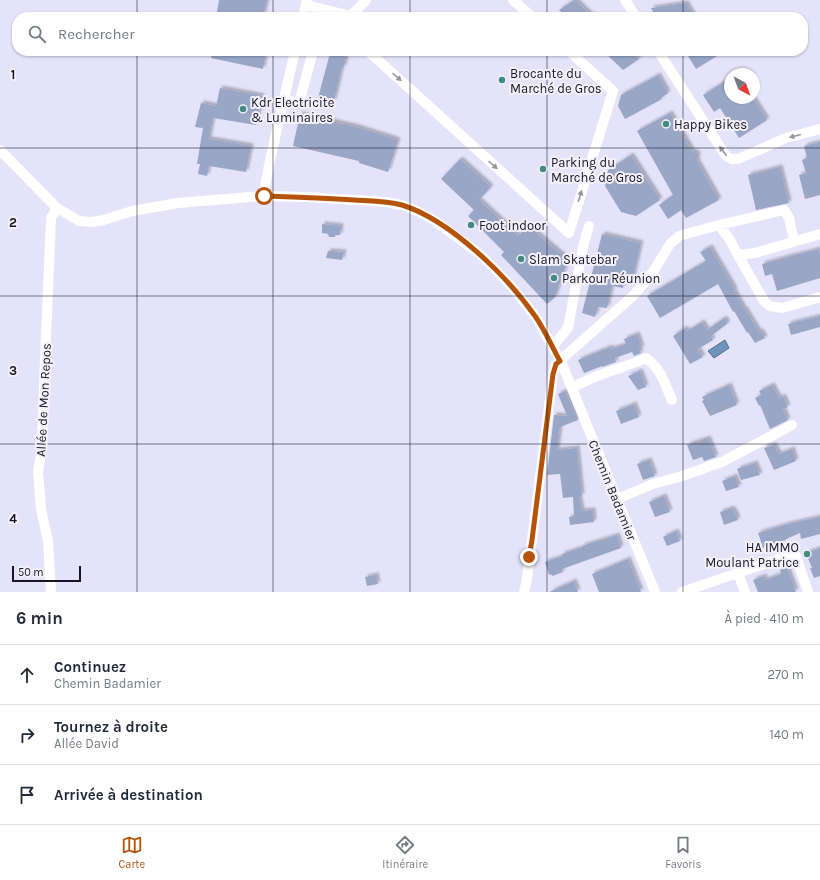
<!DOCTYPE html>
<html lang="fr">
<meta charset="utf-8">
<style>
:root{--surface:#fff;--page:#f2f2f3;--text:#1f2937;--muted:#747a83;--line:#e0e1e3;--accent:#b45309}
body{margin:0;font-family:Karla,sans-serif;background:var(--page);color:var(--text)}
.compass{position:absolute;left:724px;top:68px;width:36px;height:36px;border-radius:50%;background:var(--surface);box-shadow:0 1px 3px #0004;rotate:139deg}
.scale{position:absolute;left:12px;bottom:10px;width:69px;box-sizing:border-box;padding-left:4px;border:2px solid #171622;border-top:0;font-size:11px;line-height:14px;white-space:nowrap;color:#171622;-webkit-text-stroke:3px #f3f2fa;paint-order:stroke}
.stop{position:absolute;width:12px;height:12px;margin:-9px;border:3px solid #b45309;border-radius:50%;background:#fff}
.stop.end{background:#b45309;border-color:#fff;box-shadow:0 1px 4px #0008}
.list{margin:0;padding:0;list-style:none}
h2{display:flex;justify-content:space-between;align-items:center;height:52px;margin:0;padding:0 16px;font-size:17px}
h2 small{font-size:13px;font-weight:400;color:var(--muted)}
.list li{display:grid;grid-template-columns:26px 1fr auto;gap:12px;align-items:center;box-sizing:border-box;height:60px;padding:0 16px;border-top:1px solid var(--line)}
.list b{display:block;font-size:15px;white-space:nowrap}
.list p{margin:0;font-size:13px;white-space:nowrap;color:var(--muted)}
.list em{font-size:13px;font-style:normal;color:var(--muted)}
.icon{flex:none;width:22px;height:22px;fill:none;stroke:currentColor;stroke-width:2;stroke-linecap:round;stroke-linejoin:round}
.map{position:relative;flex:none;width:820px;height:592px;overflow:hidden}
.search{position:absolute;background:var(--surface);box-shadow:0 1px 3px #0004;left:12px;right:12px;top:12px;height:44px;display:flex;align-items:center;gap:10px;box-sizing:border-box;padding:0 14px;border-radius:16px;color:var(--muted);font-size:15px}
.sheet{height:232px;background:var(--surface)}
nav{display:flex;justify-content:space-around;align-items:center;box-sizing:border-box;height:56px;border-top:1px solid var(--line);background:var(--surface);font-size:11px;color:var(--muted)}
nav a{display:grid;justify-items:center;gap:2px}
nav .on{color:var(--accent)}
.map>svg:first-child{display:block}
.water{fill:#6d94ba;stroke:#536e8c}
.building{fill:#99a6c6;filter:url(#shadow)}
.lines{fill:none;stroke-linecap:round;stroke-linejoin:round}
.minor{stroke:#fff;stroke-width:10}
.oneway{fill:#97969c}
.route{stroke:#b45309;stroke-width:5}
.grid{fill:none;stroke:#171622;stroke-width:1;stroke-opacity:0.55}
.poi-dot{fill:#458a81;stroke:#f3f2fa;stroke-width:1.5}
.labels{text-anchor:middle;stroke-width:4;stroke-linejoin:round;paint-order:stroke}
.poi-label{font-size:13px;fill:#171622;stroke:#f3f2fa;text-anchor:start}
.street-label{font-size:13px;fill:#171622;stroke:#f3f2fa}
.grid-label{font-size:13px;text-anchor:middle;font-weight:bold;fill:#171622;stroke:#f3f2fa;stroke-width:4;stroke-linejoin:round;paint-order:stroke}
</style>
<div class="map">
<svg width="820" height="592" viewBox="0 0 820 592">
<defs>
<filter id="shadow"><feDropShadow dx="2.5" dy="-2.5" stdDeviation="1" flood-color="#0004"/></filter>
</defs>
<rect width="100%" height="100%" fill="#e5e3f9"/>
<path class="water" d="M725,340L729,348L714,358L708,351Z"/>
<path class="building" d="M219,0H267L263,17H216Z
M574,0H575L593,17H567L559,10Z
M686,3L694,17H656L651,8Z
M212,51H266L263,69L211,58Z
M603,51H630L639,59L623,70Z
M685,51H725L696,69Z
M330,53L346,57L344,67H342L334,101L318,98Z
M658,75L668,93L661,98L662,99L625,119L618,106L621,95Z
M730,78V98H753L767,120L739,138L720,108L714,112L703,95Z
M220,88L262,96L256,125L213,118L209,139L251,146L246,172L209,166L207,176L198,174L200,164H197L203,128L195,127L201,103L216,106Z
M670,113L692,151L698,154L697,161L719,200L686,218L681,210L668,219L659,205L673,195L637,131Z
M300,114L357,127L398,140L388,172L359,163V161L293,146Z
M820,142V195L805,199L799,175L806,173L802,160L807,158L804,146Z
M631,155L660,200L636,216L621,212L605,186L608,170Z
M460,159L491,187L479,200L518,236L528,226L568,260L555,297L547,304L501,255L504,252L468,216L474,210L441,179Z
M780,167L789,203L756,210L748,175Z
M322,224L341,226L340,235H335V237H329L328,234L322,233Z
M602,234L641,243L632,283L624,282L623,288L612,286L607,308L598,307L595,317L582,313Z
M710,247L735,290L734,291L744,309H745L759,332L761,331L765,338L755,343L748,332L747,333L734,311L733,312L718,284L660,318L647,296L706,261L700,252Z
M819,249L820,255V278L777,291L772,274L765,276L762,264L791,256Z
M328,251L344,252L342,260L326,258Z
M820,316V327L791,335L788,324Z
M724,318L728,323L711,336L713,340L698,349L703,357L690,364L673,336L685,328L687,331L702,322L707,330Z
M637,334L642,348L639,349L641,353L634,356L632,352L615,358L616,362L602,367V366L584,373L578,360L610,347L611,349L626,344L624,339Z
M640,371L646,387L638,390L628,376Z
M729,385L737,405L710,416L702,401L704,400L702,397Z
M772,385L779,398L783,396L788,407L783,409L788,420L770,429L760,405L759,406L755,398L761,395L759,391Z
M565,391L578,420L560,427L557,450L577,448L582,496H579L582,511L593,510L594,522L570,525L569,517L574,516L573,497L563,498L560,474L547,475L554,415L567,416L558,394Z
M634,404L639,417L621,424L616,411Z
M708,438L716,457L704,461L702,457L693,460L687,445Z
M774,445L779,454L792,449L796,461L774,470L764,448Z
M649,460L655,476L643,480L637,464Z
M755,463L760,475L741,480L737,469Z
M735,476L739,487L726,491L722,481Z
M664,496L670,512L655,517L649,502Z
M732,508L733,511L734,510L738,520L724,525L720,512Z
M820,517V534L801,539L800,533L786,539V540L779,542L780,543L763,548L758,533L788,524Z
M676,531L680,541L667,546L663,537Z
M617,535L621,548L562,569L563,572L552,576L551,574L549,575L545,562L563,556L562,554L583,547L582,546Z
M820,548V576L814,578L810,568H812L806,553Z
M628,559L641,592H599L592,574Z
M787,567L796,592H758L753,580L764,576L765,580L781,574L780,570Z
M376,575L378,584L367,586L365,577Z
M574,581L578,592H549Z"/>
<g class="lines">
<path class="minor" d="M513,0L532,17
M625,0L636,17
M306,5L351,16L366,0
M303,17L307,0
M368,51L569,233L613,91L569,51
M658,51L726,156L732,159H738L786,138L820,129
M284,100L299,103L313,51
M0,150L57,208L79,221L91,222L104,220L132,211L178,203L263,196L306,197L386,202L402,205L419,212L435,221L481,255L511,286L536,317L562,364L655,592
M263,196L270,160L295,51
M719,225L730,240L738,255L755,253L820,234
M738,255L764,301L770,306L782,308L820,297
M552,347L568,328L583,247L589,226
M572,388C595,374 621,369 646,358C662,370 664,383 672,400
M617,499L653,484L679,477L722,462L792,425
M738,573L745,592
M51,592L48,541L41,509L38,472L42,447L45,360L51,218L57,208
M524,592C529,575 529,557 532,540L553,374L556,364L634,295L653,272L670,244L679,236L719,225L784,210L789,218L794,240
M682,592L793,554L796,556L808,592"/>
</g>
<defs><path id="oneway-solid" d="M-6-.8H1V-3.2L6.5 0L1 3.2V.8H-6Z"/></defs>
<g class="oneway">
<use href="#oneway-solid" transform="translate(397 77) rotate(42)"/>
<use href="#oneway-solid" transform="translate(795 136) rotate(166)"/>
<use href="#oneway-solid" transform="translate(723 151) rotate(-127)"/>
<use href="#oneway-solid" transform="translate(493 165) rotate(42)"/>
<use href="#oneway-solid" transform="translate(580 196) rotate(-73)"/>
</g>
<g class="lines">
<path class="route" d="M264,196C294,197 324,198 354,200C370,201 387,201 402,205C450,220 507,276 535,316C545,330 552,347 560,361L556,364L553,374L532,540L529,557"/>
</g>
<path class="grid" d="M137,0V17M273,0V17M410,0V17M547,0V17M683,0V17M137,51V592M273,51V592M410,51V592M547,51V592M683,51V592M0,148H820M0,296H820M0,444H820"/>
<g class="poi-dot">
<circle cx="502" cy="80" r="4"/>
<circle cx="243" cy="109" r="4"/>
<circle cx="666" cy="124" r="4"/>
<circle cx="543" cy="169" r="4"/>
<circle cx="471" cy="225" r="4"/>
<circle cx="521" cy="259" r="4"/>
<circle cx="554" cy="278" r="4"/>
<circle cx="807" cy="554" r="4"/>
</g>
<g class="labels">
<g class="poi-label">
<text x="510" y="78">Brocante du<tspan x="510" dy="15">Marché de Gros</tspan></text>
<text x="251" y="107">Kdr Electricite<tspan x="251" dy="15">&amp; Luminaires</tspan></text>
<text x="674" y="129">Happy Bikes</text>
<text x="551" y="167">Parking du<tspan x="551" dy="15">Marché de Gros</tspan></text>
<text x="479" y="230">Foot indoor</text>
<text x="529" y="264">Slam Skatebar</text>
<text x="562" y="283">Parkour Réunion</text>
<text x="799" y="552" text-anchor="end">HA IMMO<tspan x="799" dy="15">Moulant Patrice</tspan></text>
</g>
<g class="street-label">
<text transform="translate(43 400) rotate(-87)" y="5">Allée de Mon Repos</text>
<text transform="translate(613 490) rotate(68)" y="5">Chemin Badamier</text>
</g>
</g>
<g class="grid-label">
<text x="13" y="79">1</text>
<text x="13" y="227">2</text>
<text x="13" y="375">3</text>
<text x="13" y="523">4</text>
</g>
</svg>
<svg class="compass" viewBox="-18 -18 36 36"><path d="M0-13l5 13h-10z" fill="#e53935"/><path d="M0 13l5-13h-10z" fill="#747a83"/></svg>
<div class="scale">50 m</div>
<div class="stop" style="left:264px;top:196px"></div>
<div class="stop end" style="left:529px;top:557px"></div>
<div class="search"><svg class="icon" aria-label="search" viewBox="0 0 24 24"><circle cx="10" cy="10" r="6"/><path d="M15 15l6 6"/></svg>Rechercher</div>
</div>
<section class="sheet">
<h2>6 min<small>À pied · 410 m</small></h2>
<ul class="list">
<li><svg class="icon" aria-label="ahead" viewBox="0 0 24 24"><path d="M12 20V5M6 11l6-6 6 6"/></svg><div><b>Continuez</b><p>Chemin Badamier</p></div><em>270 m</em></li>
<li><svg class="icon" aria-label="right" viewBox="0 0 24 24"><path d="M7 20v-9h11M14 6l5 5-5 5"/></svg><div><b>Tournez à droite</b><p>Allée David</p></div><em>140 m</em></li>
<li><svg class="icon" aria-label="arrive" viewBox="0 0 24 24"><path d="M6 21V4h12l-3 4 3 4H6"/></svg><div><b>Arrivée à destination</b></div></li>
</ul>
</section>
<nav>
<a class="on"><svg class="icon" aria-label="map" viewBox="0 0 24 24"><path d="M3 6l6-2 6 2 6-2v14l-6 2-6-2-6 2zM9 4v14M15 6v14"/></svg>Carte</a>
<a><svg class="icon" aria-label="directions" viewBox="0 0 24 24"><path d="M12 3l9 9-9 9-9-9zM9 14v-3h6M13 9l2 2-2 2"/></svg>Itinéraire</a>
<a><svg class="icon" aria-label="saved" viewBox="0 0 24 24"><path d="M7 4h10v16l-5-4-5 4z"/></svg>Favoris</a>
</nav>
